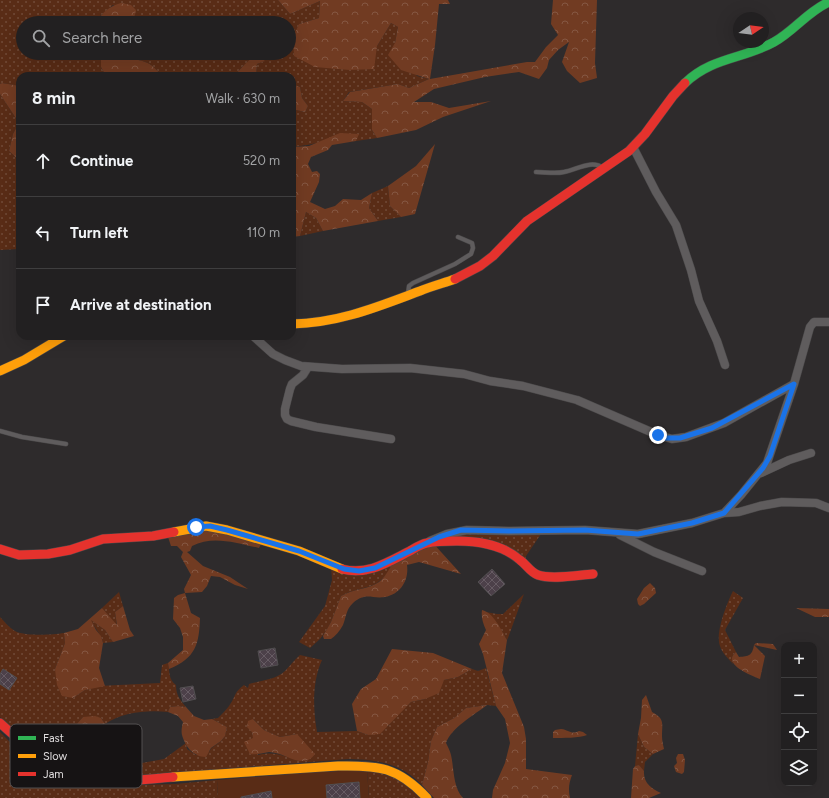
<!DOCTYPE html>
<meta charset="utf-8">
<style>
:root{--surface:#222021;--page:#2e2d2e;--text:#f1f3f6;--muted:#a2a3a5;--line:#3f3e3f}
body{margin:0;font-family:Figtree,sans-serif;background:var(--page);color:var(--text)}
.controls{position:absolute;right:12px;bottom:12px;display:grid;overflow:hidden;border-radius:8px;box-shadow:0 4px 16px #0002}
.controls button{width:36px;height:36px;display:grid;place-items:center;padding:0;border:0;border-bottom:1px solid var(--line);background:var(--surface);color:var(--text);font:20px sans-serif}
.compass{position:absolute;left:733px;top:12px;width:36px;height:36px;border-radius:50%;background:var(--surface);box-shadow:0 4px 16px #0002;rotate:77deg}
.stop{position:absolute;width:12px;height:12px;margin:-9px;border:3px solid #1a73e8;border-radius:50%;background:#fff}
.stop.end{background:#1a73e8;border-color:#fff;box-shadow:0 1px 4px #0008}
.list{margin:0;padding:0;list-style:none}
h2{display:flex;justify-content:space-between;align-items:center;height:52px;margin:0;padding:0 16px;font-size:17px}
h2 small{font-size:13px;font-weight:400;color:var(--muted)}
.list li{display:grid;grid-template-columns:26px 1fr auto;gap:12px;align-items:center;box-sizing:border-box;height:72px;padding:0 16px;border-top:1px solid var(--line)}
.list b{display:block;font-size:15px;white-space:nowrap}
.list em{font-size:13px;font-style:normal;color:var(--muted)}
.icon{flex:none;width:22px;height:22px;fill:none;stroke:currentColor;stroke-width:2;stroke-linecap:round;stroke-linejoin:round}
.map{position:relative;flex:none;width:829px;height:798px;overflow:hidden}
.search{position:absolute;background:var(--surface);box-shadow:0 4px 16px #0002;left:16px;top:16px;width:280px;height:44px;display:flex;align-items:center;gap:10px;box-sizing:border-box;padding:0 14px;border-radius:22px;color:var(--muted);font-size:15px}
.panel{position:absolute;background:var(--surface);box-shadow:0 4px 16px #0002;left:16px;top:72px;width:280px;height:268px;border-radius:12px}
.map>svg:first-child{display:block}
.grass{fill:url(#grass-dots);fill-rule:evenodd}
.forest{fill:url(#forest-crowns)}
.garden{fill:#592c16}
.building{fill:url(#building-cross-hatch);stroke:#514e50}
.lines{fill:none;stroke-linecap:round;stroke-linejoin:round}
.lane-casing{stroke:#4a4849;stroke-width:5}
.street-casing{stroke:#4a4849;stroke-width:9}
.fast-casing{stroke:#4a4849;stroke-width:10}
.slow-casing{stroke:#4a4849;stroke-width:10}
.jam-casing{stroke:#4a4849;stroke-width:10}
.lane{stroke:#5f5c5d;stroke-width:4}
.street{stroke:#5f5c5d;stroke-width:8}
.fast{stroke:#30b455;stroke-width:9}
.slow{stroke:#ff9f0a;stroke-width:9}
.jam{stroke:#e5322d;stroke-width:9}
.route{stroke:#1a73e8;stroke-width:5}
.key{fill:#161314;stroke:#535051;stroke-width:1}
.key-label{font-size:11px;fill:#e0ddde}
</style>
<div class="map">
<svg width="829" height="798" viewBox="0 0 829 798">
<defs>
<pattern id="grass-dots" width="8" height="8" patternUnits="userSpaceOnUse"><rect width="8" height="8" fill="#592c16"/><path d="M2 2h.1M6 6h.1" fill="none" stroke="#714a37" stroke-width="1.8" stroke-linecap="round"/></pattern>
<pattern id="forest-crowns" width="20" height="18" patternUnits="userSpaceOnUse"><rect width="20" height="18" fill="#713b22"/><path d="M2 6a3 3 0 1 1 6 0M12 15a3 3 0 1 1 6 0" fill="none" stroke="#855742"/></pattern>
<pattern id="building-cross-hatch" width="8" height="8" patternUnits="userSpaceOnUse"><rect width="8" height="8" fill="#4c4049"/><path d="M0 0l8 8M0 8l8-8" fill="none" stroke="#665b63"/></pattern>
</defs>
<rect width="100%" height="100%" fill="#2e2b2c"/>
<path class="grass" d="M0,0H278L290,14L320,1L319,18L299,24L377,46L391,23L398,27L395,43L417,76L429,79L409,88L398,84L349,92L343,101L362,102L372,109V130L377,138L356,141L358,134C336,138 314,145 292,147V109L305,112L308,106L302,98L300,87L292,84V76H256L257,64L264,61L244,65L234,76H162C149,60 144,61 125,58L124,53H289V23H131L135,15L113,5L99,17L98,23H23V53H101V67L106,76H20V86H19L2,83L0,84Z
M0,94L19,123L13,134L9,151L20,161V249L0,250Z
M388,186L390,206L401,217L378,221L369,208L372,193Z
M306,212L316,218L323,231L300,236Z
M543,531L526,556L525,564L517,556L447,534Z
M400,555C393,565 385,580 373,585C363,589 351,590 341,596L331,622L326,631L320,639L310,648L299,642L325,606L332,580L331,565L350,571Z
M733,591L743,598L725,630L736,652C731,656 732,658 733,664C728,658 722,653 720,646C715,633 727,603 733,591Z
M119,592L123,606L115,612L117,626L102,608Z
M524,594L508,638L507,640L495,621L486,612L497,614H503Z
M0,617C5,622 10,629 17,632C28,636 52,635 64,633L65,643L55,669L73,698L85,690L98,686L160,683L162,665L168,663C170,672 168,679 176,685C176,695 180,700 186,707L178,706L170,707L168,712C147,710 123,712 105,724L101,718L83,717L75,726L78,747L82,758L89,768L102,776C94,774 85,773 77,771C47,762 23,738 0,717Z
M90,619L105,630L113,642L103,643C101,634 94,627 90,619Z
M300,655L322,660C312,682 313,709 317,732L357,731L368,735L388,726L398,714L411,702L425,699L444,680L458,677L472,669L478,671L486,668L496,706L487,705L466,708L454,718L437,727L431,741L428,762L422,785C400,763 379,760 349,759L132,776H114V768L164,759L186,743L187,749L196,755L209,752C212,746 217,745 222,740C225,737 226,732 227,727L212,719L218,718C222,714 226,710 229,706C236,697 233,693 244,685L248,688L249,684C262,680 275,680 285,671C290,666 294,660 300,655ZM253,719L264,730L280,737L297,734L291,758C279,754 271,752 258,755L252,732Z
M0,732L15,747L41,767L58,777L97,786L175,784L217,780L218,798H0Z
M638,734L644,747L653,754L645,762L644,771L639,765L635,766Z
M367,770L375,771L400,780L421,798H369Z"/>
<path class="forest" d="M278,0H448L450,4H439L435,45L430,79L527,62H535L546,47L558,35L551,24L553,0H597L595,63L597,78L580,83L567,71L562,62L569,42L558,50L549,60L547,68L539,79L519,72L485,77L434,89L414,102H431L449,108L491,101L443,117L416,130L377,138L372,130V109L362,102L343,101L350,92L398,84L409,88L429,79L401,70L388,55L395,43L398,27L391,23L377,46L374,69L350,70L315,67L294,56L293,37L299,24L319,18L320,1L290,14Z
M121,3L131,5L136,10L135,15L131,23H98C100,12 111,6 121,3Z
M101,53H124L125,58C144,61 149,60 162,76H106L101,67Z
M256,54L265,61L257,64L256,76H234L244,65Z
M2,83L20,86V161L9,151L13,134L19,123L0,94V84Z
M292,84L300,87L302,98L308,106L305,112L292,109Z
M340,133L359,134L356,141L332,145L328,150L311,157L308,164L312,172L317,171L320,174L319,182L310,202L325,209L335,206L343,199L361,200L372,193L369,208L378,221L323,231L316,218L306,212L300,236L292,237V147L309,146Z
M435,144L415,214L401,217L390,206L388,186L416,166Z
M196,527L263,540L259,548C236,543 213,535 192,546L190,551L187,552L203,566L230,577L248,589L235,585L220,577L211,576L207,586L202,592L185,593L191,613L200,618C199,644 196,658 169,669L168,663L183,650V637L180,628L173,619L174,598L178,595L185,593L184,589L191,575L181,557L183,552L177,546H171L167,534Z
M432,542L461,574L419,562L407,565C409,580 401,594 385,597C371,599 366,592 353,603C346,609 346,618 343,625C340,631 335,636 331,639H324L323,636L331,622L341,596C353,589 369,589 379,582C388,575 392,561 400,555C406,550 425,545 432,542Z
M650,583L655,588L656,593L644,604L640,606L638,604L637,599L644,588Z
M123,606L130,630L134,636L113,642L105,630L91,620L96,630L101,636L103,643L99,668L105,686L85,690L73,698L62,696L57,685L55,669L65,643L64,633L78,629L102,608L117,625L115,612Z
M796,608L829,609V617H815Z
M482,610C494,613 501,630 507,640L502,673L524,727L526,739V769L572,775C569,783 568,789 570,798H492L493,790L505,763L510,743L505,719L496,706L483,654L479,644L486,630C483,623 481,618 482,610Z
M756,643L773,644L777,650L754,645L765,656L760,679C752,676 721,664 736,652L739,657C749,656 752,656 754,645Z
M392,649L433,653L472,669L458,677L444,680L439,693L425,699L411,702L380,734L368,735L357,731L352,704L361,689L376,679Z
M646,695L652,712C665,719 662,723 662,736C662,740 663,745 664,749L653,754L644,747L638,734L641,718L642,700Z
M487,705C474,715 451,728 446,743C448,747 450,751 451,755C454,768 453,788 463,798H434L422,785L428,762L431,741L437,727L454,718L466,708Z
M178,706L186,707L194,716L204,720L212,719L227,727L225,736L221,741L211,748L206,757C193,757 185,746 182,735C181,731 182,726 183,722L178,716L168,712L170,707Z
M95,716L101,718L105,724C84,739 106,752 113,766C115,769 114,773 114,776C110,776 105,776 102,775C80,769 77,744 75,726L83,717Z
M253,719L264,730L280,737L297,734L315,754C303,771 285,752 269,752C262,753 257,755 250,754L244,742L253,738L252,732L247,727L248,721Z
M561,729C569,730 571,735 579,731L583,732L587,735C580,738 562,738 553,738V732L555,730Z
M678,754H683L685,760L684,772L682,774L676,772L674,766L677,763L676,758Z
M639,765L644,771C643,783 652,789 661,793L649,798H631L633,769L635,766Z"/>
<path class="garden" d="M367,770L369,798H218L217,780L315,772Z"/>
<path class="building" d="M492,569L505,584L491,596L478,582Z
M275,648L278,665L261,668L258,651Z
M3,669L17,678L9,690L0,684V674Z
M193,686L196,699L183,702L180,688Z
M359,782L360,798H327L326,785Z
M271,791L272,798H241V797Z"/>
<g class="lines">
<defs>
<path id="lane" d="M536,172C545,172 555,174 564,172C576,170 592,159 603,168
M408,294L409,286L413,283L455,264L471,254L473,248L472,243L458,237
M0,431L22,437L66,444"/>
<path id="street" d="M633,147L656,192L676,225L691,270L699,301L717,341L725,365
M253,336L273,354L285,360L301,366L342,369L410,368L464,374L490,381L523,386L577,400L658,435L672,439L686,437L724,423L794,384
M308,367L303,375L292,384L290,389L285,409V415L287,419L291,421L316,427L391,439
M761,473L789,460L811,453
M724,513L739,512L760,506L782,502L816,503L829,508
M620,535L654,552L702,571
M430,541L447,534L467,530L509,531L585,530L638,534L692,523L724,513L741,495L767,463L794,384L810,327L814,322H829"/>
<path id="fast" d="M685,83C712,57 744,59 774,42C794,31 808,11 829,2"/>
<path id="slow" d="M292,324C339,323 377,307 420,291C432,286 444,283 455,279
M0,371L24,360L64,336
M174,532L206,526L227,530L299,551L342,569
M173,777L338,766C379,765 398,767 427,798"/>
<path id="jam" d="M455,279L480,266L493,256L527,221L629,151L645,134L673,96L685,83
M0,549L19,555L48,554L70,550L103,539L153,536L174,532
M342,569C367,576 388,562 410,551C415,548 421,544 427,543C436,541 448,541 457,541C479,541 503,545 520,560C527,565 530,572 538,575C552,580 578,575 593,574
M0,723C30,750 60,777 103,781C126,782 150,779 173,777"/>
</defs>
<use href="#lane" class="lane-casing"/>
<use href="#street" class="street-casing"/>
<use href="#fast" class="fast-casing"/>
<use href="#slow" class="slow-casing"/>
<use href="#jam" class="jam-casing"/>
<use href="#lane" class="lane"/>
<use href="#street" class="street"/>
<use href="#fast" class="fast"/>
<use href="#slow" class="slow"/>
<use href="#jam" class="jam"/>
</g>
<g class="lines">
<path class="route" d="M196,527L210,526L227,530L299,551L344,569L359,571L375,568L439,537L461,530L509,531L585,530L638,534L692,523L724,513L763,468L770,456L794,384L712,428L680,438H665L658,435"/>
</g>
<rect x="10" y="724" width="132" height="64" rx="6" class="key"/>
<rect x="18" y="736" width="18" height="4" fill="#30b455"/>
<rect x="18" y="754" width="18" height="4" fill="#ff9f0a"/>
<rect x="18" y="772" width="18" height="4" fill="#e5322d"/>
<g class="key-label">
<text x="43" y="742">Fast</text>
<text x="43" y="760">Slow</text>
<text x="43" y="778">Jam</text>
</g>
</svg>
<div class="controls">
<button>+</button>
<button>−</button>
<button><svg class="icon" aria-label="locate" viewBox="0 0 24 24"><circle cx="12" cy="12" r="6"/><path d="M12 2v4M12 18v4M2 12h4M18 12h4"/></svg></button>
<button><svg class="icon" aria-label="layers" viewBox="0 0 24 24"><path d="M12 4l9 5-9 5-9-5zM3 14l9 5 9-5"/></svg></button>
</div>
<svg class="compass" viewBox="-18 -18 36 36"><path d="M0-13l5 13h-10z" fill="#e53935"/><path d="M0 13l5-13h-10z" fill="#a2a3a5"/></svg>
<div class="stop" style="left:196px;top:527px"></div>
<div class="stop end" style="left:658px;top:435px"></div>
<div class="search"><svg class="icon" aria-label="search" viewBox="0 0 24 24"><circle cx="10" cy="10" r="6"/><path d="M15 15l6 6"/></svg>Search here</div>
<section class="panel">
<h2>8 min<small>Walk · 630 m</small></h2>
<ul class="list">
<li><svg class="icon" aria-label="ahead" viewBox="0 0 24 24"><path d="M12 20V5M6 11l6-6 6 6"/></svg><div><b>Continue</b></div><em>520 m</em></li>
<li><svg class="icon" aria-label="left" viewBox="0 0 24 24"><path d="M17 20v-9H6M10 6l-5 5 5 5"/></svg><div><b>Turn left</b></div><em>110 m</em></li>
<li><svg class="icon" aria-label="arrive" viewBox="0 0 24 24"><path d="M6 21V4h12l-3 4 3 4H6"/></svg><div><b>Arrive at destination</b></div></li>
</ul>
</section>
</div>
